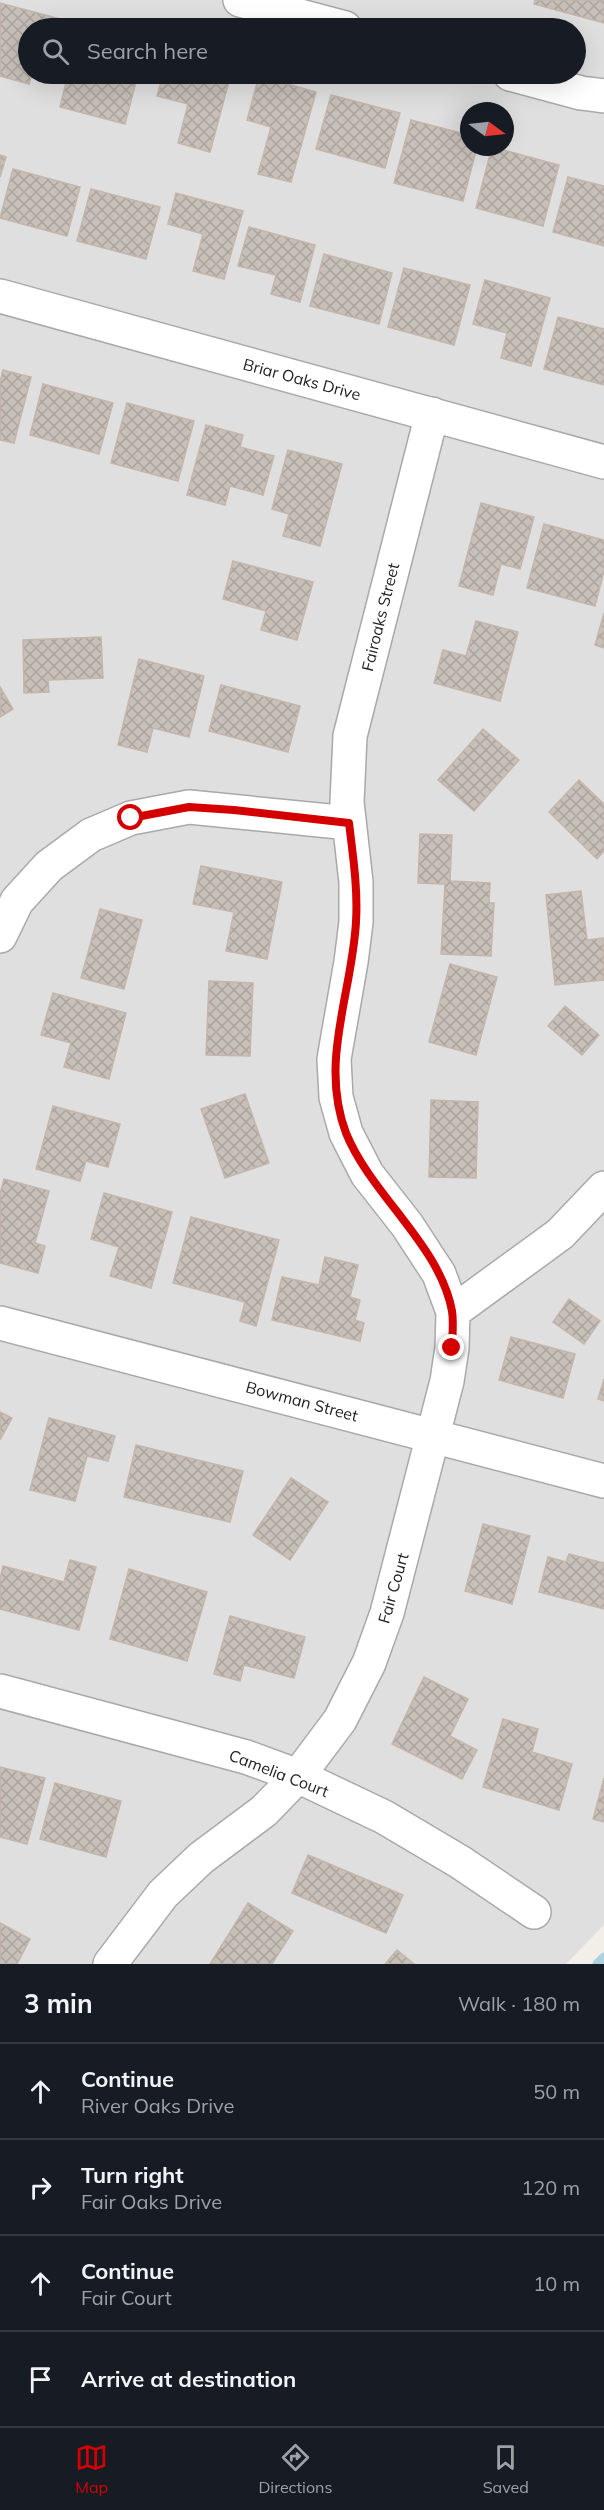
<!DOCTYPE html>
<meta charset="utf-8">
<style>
:root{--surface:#171b24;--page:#242831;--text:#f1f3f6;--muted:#9ea1a6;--line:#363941;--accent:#d40000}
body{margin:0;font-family:Mulish,sans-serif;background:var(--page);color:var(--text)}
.compass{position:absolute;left:460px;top:102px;width:54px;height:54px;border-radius:50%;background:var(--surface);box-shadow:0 6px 24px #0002;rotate:105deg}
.stop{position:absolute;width:18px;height:18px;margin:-14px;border:4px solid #d40000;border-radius:50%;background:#fff}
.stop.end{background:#d40000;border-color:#fff;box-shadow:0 2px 6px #0008}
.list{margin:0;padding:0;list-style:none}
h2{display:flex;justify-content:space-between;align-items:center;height:78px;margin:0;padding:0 24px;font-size:26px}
h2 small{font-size:20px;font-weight:400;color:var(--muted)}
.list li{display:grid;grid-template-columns:39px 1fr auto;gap:18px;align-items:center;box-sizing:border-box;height:96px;padding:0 24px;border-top:2px solid var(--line)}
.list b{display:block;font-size:22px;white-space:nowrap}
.list p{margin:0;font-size:20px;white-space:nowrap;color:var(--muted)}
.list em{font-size:20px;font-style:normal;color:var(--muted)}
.icon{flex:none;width:33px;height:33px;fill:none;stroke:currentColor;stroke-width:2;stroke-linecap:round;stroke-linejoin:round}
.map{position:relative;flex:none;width:604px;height:1964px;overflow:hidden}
.search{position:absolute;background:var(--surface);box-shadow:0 6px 24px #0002;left:18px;right:18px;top:18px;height:66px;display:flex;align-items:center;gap:15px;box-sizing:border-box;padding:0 21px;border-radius:33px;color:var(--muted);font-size:22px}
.sheet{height:462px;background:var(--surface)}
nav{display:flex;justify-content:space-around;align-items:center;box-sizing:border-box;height:84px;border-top:2px solid var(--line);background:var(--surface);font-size:16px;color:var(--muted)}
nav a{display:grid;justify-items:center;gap:3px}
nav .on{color:var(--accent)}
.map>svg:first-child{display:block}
.residential{fill:#e0dfdf;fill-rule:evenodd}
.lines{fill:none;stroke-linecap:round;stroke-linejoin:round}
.stream{stroke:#aad3df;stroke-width:9}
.building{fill:url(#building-cross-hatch);stroke:#c4b6ab;stroke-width:1.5}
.minor-casing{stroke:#a9a9a9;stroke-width:36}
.minor{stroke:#fff;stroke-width:33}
.route{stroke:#d40000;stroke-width:8}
.labels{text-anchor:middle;stroke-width:5;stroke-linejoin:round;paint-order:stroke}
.street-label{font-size:16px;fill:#222;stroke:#fff}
</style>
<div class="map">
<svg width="604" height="1964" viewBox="0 0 604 1964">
<defs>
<pattern id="building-cross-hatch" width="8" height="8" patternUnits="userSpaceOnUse" patternTransform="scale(1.5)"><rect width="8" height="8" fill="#c7bfb8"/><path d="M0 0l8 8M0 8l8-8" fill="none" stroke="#aba49e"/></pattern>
</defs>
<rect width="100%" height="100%" fill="#f2efe9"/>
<path class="residential" d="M0,0H604V1925L566,1964H0ZM28,28H576V74H28ZM469,111H505V147H469Z"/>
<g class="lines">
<path class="stream" d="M597,1964L604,1957"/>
</g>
<path class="building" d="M535,0H604V23L534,4Z
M0,3L64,20L61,28H28V74H32L29,84L0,76Z
M68,74H138L125,124L60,107Z
M163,74H231L210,152L178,143L188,104L157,96Z
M259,76L316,92L291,182L258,174L271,127L247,120Z
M331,95L400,113L385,168L316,149Z
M411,120L469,135V147H477L463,201L394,183Z
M492,147L559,165L543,226L476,208Z
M0,155L6,157L0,177Z
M13,169L80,187L67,236L0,218Z
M568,177L604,186V246L553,232Z
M91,189L160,207L146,259L77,241Z
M176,193L243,211L224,279L193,271L203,234L168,224Z
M249,227L315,245L300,302L271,294L276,275L238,266Z
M324,254L392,273L379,324L310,306Z
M404,268L470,285L454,345L388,327Z
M485,280L550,298L531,366L501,358L507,333L473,324Z
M558,317L604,329V385L544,369Z
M3,370L31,377L14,443L0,440V382Z
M43,384L113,403L99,454L30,435Z
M127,403L194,421L178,481L111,463Z
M206,425L243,435L240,447L274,456L263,495L230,486L225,505L187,495Z
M288,450L342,464L320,546L283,536L289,514L272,509Z
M481,503L534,517L520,569L501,564L493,595L459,586Z
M544,524L604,540V571L595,606L527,588Z
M233,561L313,582L297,640L261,630L266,611L223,599Z
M604,613V648L595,645Z
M476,621L518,632L500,701L434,683L443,650L466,656Z
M101,637L103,678L48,680L49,692L24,693L23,640Z
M139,659L204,676L189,737L153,728L147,752L118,745Z
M221,685L300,706L288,752L209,731Z
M0,687L13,709L0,717Z
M483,729L519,760L474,811L438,780Z
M579,780L604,804V851L597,859L549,812Z
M420,834L452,835L450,881L490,883L489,903H494L491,956L441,954L445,884L418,883Z
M201,866L282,882L267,959L226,951L234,912L193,904Z
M581,891L587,940L603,938L604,980L555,985L546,895Z
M100,909L142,920L124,989L81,978Z
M450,964L497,977L476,1055L429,1042Z
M209,981L253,983L250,1056L206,1055Z
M53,993L126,1013L109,1079L64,1067L71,1043L41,1035Z
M565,1006L599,1035L582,1055L548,1026Z
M245,1094L269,1163L225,1178L201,1109Z
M431,1100L478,1102L476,1178L429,1177Z
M53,1106L120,1124L108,1167L86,1161L80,1181L36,1169Z
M4,1179L49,1191L35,1243L45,1246L38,1273L0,1263V1194Z
M104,1193L172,1212L151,1288L110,1276L119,1247L91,1239Z
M191,1217L279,1240L256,1326L240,1321L245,1302L173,1283Z
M325,1257L358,1265L350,1297L360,1300L355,1320L364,1323L360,1341L272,1320L282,1277L319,1285Z
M569,1299L600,1321L584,1344L553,1322Z
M511,1337L575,1354L563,1398L499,1380Z
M604,1379V1401L598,1399Z
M0,1412L12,1418L0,1440Z
M49,1418L115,1436L108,1461L87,1456L75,1501L30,1490Z
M136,1445L243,1471L230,1522L124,1497Z
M291,1478L328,1502L290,1560L253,1535Z
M483,1524L530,1536L512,1604L465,1591Z
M569,1554L604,1563V1609L539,1592L548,1557L566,1562Z
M70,1560L96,1567L79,1630L0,1609V1579L3,1566L64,1582Z
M129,1569L207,1592L187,1661L110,1639Z
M230,1616L305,1637L294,1678L244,1665L240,1681L214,1674Z
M424,1677L468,1699L450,1736L477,1750L462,1779L392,1744Z
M503,1719L538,1729L532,1752L572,1764L559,1810L483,1787Z
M0,1767L45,1778L27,1844L0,1837Z
M604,1778V1822L593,1819Z
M55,1783L121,1801L106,1857L40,1839Z
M308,1855L403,1895L386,1933L292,1893Z
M248,1903L293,1931L272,1964H210Z
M0,1923L30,1939L17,1964H0Z
M397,1950L414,1964H385Z"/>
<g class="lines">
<defs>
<path id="minor" d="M240,0L345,28
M510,74L581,93L604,96
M0,296L604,462
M432,414L350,736L347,802L356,882V922L351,962L334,1059L336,1097L346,1133L367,1174L407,1225L439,1274L453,1312
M0,936L17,901L49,866L91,835L131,818L189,807L349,823
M0,1323L604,1481
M0,1691L246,1757L298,1776L384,1817L460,1862L534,1912
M110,1964L163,1894L201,1858L264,1811L298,1776L340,1720L369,1663L387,1613L447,1381L452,1348L453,1312L560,1234L604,1188"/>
</defs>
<use href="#minor" class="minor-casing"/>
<use href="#minor" class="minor"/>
</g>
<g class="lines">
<path class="route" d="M131,818L189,807L234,810L349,823C353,856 358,889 356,922C352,994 319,1062 346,1133C371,1195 440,1245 452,1311C454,1323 452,1336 452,1348"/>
</g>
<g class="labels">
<g class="street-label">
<text transform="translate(302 379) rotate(15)" y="6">Briar Oaks Drive</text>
<text transform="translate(380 617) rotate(-76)" y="6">Fairoaks Street</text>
<text transform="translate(302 1401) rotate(15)" y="6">Bowman Street</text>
<text transform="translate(393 1588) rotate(-74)" y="6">Fair Court</text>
<text transform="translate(279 1773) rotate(21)" y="6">Camelia Court</text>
</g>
</g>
</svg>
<svg class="compass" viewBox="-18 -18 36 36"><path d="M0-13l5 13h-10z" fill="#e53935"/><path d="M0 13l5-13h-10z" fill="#9ea1a6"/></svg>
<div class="stop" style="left:131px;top:818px"></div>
<div class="stop end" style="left:452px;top:1348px"></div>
<div class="search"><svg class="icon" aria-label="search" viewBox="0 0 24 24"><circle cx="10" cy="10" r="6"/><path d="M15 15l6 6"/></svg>Search here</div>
</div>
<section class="sheet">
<h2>3 min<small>Walk · 180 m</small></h2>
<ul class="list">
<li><svg class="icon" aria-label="ahead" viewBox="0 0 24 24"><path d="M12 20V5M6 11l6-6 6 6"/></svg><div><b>Continue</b><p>River Oaks Drive</p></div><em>50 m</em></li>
<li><svg class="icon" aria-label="right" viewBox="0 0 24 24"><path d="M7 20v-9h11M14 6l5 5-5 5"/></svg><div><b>Turn right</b><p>Fair Oaks Drive</p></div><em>120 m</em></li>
<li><svg class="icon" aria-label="ahead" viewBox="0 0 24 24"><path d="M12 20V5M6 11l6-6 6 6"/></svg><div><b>Continue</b><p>Fair Court</p></div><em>10 m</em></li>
<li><svg class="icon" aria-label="arrive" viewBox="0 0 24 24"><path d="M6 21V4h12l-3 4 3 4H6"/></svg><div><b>Arrive at destination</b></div></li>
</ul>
</section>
<nav>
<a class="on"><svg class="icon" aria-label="map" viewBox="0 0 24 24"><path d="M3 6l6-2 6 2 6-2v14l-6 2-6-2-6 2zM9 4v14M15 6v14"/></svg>Map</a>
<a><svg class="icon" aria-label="directions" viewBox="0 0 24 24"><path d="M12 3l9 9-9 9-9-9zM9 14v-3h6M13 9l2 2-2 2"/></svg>Directions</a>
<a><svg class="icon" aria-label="saved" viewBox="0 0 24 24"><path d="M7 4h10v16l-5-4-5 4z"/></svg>Saved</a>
</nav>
